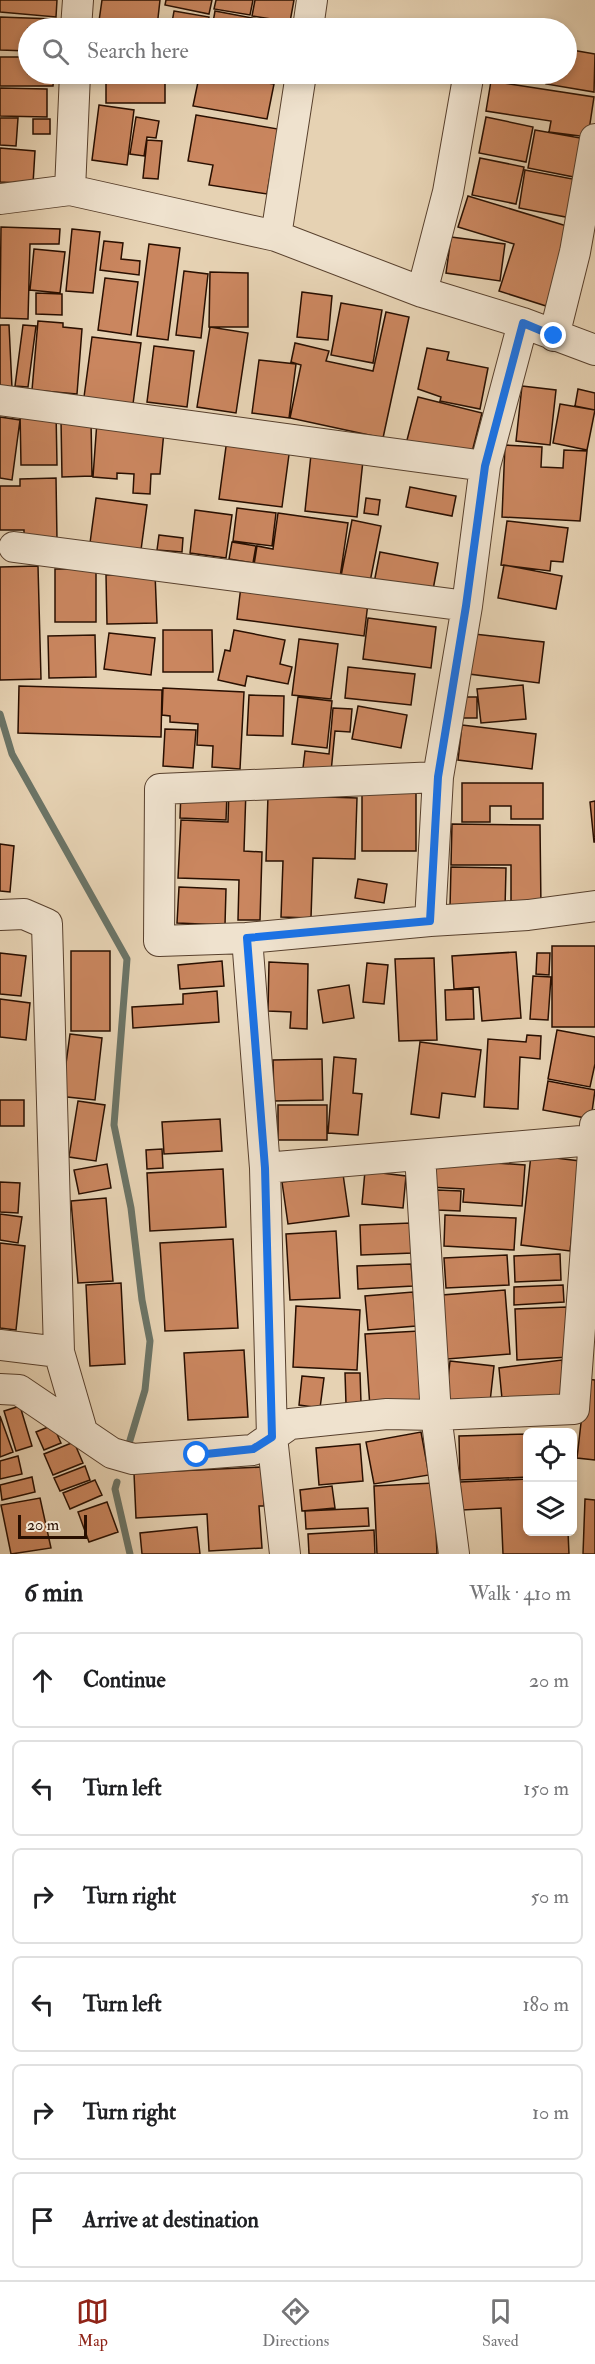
<!DOCTYPE html>
<meta charset="utf-8">
<style>
:root{--surface:#fff;--page:#f2f2f2;--text:#202124;--muted:#757577;--line:#e0e0e0;--accent:#8f2418}
body{margin:0;font-family:"IM FELL Double Pica",serif;background:var(--page);color:var(--text)}
.controls{position:absolute;right:18px;bottom:18px;display:grid;overflow:hidden;border-radius:9px;box-shadow:0 3px 9px #0003}
.controls button{width:54px;height:54px;display:grid;place-items:center;padding:0;border:0;border-bottom:2px solid var(--line);background:var(--surface);color:var(--text);font:30px sans-serif}
.scale{position:absolute;left:18px;bottom:15px;width:69px;box-sizing:border-box;padding-left:6px;border:3px solid #290f00;border-top:0;font-size:16px;line-height:21px;white-space:nowrap;color:#290f00;-webkit-text-stroke:4px #efe2ce;paint-order:stroke}
.stop{position:absolute;width:18px;height:18px;margin:-14px;border:4px solid #1a73e8;border-radius:50%;background:#fff}
.stop.end{background:#1a73e8;border-color:#fff;box-shadow:0 2px 6px #0008}
.list{margin:0;padding:0;list-style:none}
h2{display:flex;justify-content:space-between;align-items:center;height:78px;margin:0;padding:0 24px;font-size:26px}
h2 small{font-size:20px;font-weight:400;color:var(--muted)}
.list li{display:grid;grid-template-columns:39px 1fr auto;gap:18px;align-items:center;box-sizing:border-box;height:96px;margin:0 12px 12px;padding:0 12px;border:2px solid var(--line);border-radius:9px}
.list b{display:block;font-size:22px;white-space:nowrap}
.list em{font-size:20px;font-style:normal;color:var(--muted)}
.icon{flex:none;width:33px;height:33px;fill:none;stroke:currentColor;stroke-width:2;stroke-linecap:round;stroke-linejoin:round}
.map{position:relative;flex:none;width:595px;height:1554px;overflow:hidden}
.search{position:absolute;background:var(--surface);box-shadow:0 3px 9px #0003;left:18px;right:18px;top:18px;height:66px;display:flex;align-items:center;gap:15px;box-sizing:border-box;padding:0 21px;border-radius:33px;color:var(--muted);font-size:22px}
.sheet{height:726px;background:var(--surface)}
nav{display:flex;justify-content:space-around;align-items:center;box-sizing:border-box;height:84px;border-top:2px solid var(--line);background:var(--surface);font-size:16px;color:var(--muted)}
nav a{display:grid;justify-items:center;gap:3px}
nav .on{color:var(--accent)}
.map>svg:first-child{display:block}
.lines{fill:none;stroke-linecap:round;stroke-linejoin:round}
.stream{stroke:#6b7466;stroke-width:7}
.building{fill:#ca865f;stroke:#290f00;stroke-width:1.5}
.minor-casing{stroke:#58402d;stroke-width:32}
.minor{stroke:#efe2ce;stroke-width:30}
.route{stroke:#1a73e8;stroke-width:8}
</style>
<div class="map">
<svg width="595" height="1554" viewBox="0 0 595 1554">
<rect width="100%" height="100%" fill="#e6d2b3"/>
<filter id="stains"><feTurbulence type="fractalNoise" baseFrequency=".00333" numOctaves="4"/><feColorMatrix values="0 0 0 0 .2 0 0 0 0 .09 0 0 0 0 .02 0 0 0 .5 -.17"/></filter>
<radialGradient id="worn" r=".72"><stop offset=".6" stop-color="#630" stop-opacity="0"/><stop offset="1" stop-color="#630" stop-opacity=".3"/></radialGradient>
<g class="lines">
<path class="stream" d="M0,714L12,754L127,959L114,1125L131,1208L142,1300L150,1341L145,1390L128,1447
M117,1482L115,1489L130,1554"/>
</g>
<path class="building" d="M0,0H57L56,17L0,12Z
M102,0H160L157,27L99,21Z
M166,0H212L209,14L165,5Z
M216,0H253L250,15L214,9Z
M255,0H294L290,22L252,16Z
M174,11L209,17L207,28H171Z
M215,11L289,25V28H212Z
M0,17L54,19L53,28H28V51L0,50Z
M566,49L595,54L594,92L546,84L548,74H566Z
M0,57H28V74H54L53,86H0Z
M106,74H165V103H106Z
M176,74H213L274,84L267,119L193,106L198,82L175,78Z
M221,74H279L277,83Z
M493,74H546L545,81Z
M491,81L594,97L588,137L549,132L551,121L486,111Z
M0,88L47,89V117L0,116Z
M99,105L134,110L127,165L92,160Z
M196,115L278,129L267,194L209,185L213,165L188,161Z
M136,117L159,121L156,138L147,137L144,156L130,154Z
M486,117L533,127L526,162L479,153Z
M0,118H18L16,146L0,145Z
M33,119H50V134H33Z
M535,130L586,139L579,178L528,168Z
M147,140L162,141L158,179L143,178Z
M0,148L35,151L33,184L0,182Z
M480,158L524,167L516,204L472,195Z
M525,170L578,180L571,218L519,208Z
M468,196L570,227L546,306L499,291L514,244L458,227Z
M1,227L60,229L59,244H30L28,319L0,318Z
M72,229L100,232L93,293L66,291Z
M451,237L505,244L500,281L446,273Z
M104,241L123,243L121,259L140,261L139,275L100,270Z
M149,244L180,248L168,340L137,336Z
M34,249L65,252L60,293L30,290Z
M184,271L208,274L201,338L176,335Z
M210,272L248,273V327H209Z
M105,278L138,282L131,335L98,330Z
M302,292L332,296L328,340L297,337Z
M36,293L62,294V315L36,314Z
M341,303L382,310L373,363L331,355Z
M386,312L409,317L383,438L290,418L301,365L291,362L295,343L329,351L326,361L373,371Z
M38,321L63,323V327L82,329L77,394L32,390Z
M0,325H9L12,388L0,389Z
M23,325L36,326L28,387L15,386Z
M210,327L248,333L236,413L197,407Z
M92,337L141,343L133,404L84,397Z
M154,346L194,351L187,407L147,402Z
M427,348L449,352L447,360L488,368L480,409L440,401L441,397L418,389Z
M259,360L296,364L289,418L252,413Z
M522,386L556,390L550,445L516,441Z
M578,389L595,393V410L575,406Z
M418,397L482,413L470,460L406,444Z
M560,404L595,410L587,450L553,443Z
M20,411H56L57,465H21Z
M0,417L20,420L12,480L0,478Z
M61,420H91L92,476L62,477Z
M97,421L164,431L160,474H151L150,494L133,493L134,474L117,473V479L93,477Z
M227,439L290,447L282,507L219,499Z
M312,445L364,451L357,517L305,511Z
M505,445L542,447L541,467L563,468L564,450L587,451L580,521L502,517Z
M56,478L57,540H24V530H0V486H20V479Z
M410,487L456,496L452,516L406,507Z
M96,498L147,505L141,550L90,543Z
M366,498L380,500L378,515L364,513Z
M237,508L276,513L272,546L233,541Z
M195,510L232,515L226,558L190,553Z
M278,513L348,523L340,577L254,565L257,546L273,549Z
M352,520L381,526L369,587L340,581Z
M507,521L568,528L563,562L551,561L550,571L501,565Z
M159,535L183,538L182,552L157,550Z
M232,542L256,546L253,563L229,559Z
M380,552L438,563L432,595L374,583Z
M504,565L562,576L556,609L498,598Z
M38,566L41,679L0,680V567Z
M55,569H96V622H55Z
M155,573L157,623L107,624L106,575Z
M241,586L368,603L364,636L237,619Z
M368,618L436,627L431,668L363,659Z
M163,630H212L213,672H163Z
M234,630L285,640L280,664L292,667L288,684L247,676L245,686L218,680L225,650L230,651Z
M109,633L155,638L151,675L104,669Z
M474,634L544,642L539,683L469,674Z
M95,635L96,677L49,678L48,636Z
M299,639L338,644L331,699L292,695Z
M348,667L415,674L411,705L345,698Z
M523,685L526,719L481,723L477,689Z
M19,686L162,690L161,737L18,733Z
M163,688L244,692L240,769L212,767L213,746L197,745L198,724L170,722V716L162,715Z
M249,695L284,696L283,736L247,735Z
M298,697L332,701L327,748L292,744Z
M462,697H477V718H462Z
M358,706L407,715L401,748L352,739Z
M333,708L352,709L350,732L335,731L331,772L303,768L305,751L329,754Z
M462,725L536,734L532,769L458,760Z
M165,729L196,730L193,768L163,766Z
M462,783H543V819H511V806H490V822H462Z
M362,787H416V851H362Z
M229,788L246,789L244,851L262,852L260,920H238L239,880L178,878L181,820L228,822Z
M181,791L227,793L226,820L180,818Z
M268,795L357,798L355,859L313,858L311,918L281,917L283,861H266Z
M595,801V842H594L590,802Z
M452,824L540,825L541,909H511V865H451Z
M0,844L14,846L10,892L0,891Z
M451,867L506,868L505,909L450,908Z
M358,879L387,884L384,903L355,898Z
M179,887L226,889L225,925L177,923Z
M552,946H595V1027H552Z
M71,951H110V1031H71Z
M516,952L521,1018L482,1021L479,987L454,989L452,956Z
M0,953L26,956L21,996L0,994Z
M537,953H550L549,975L536,974Z
M434,958L437,1040L399,1041L395,959Z
M222,961L224,986L180,989L178,965Z
M269,962L308,964L307,1029L290,1028L291,1012L268,1011Z
M367,963L388,965L384,1004L363,1002Z
M533,976L551,977L548,1020L530,1019Z
M349,985L354,1018L323,1023L318,990Z
M473,989L474,1019L446,1020L445,990Z
M217,991L219,1022L133,1028L132,1007L183,1004V994Z
M0,999L30,1003L26,1040L0,1037Z
M557,1030L595,1037V1064L590,1087L548,1079Z
M70,1034L102,1038L95,1100L58,1096L65,1071Z
M527,1035L541,1036L540,1059L520,1057L518,1109L484,1107L488,1039L526,1042Z
M420,1042L481,1050L475,1097L442,1093L439,1118L411,1114Z
M334,1057L356,1059L353,1093L362,1094L358,1135L328,1133Z
M322,1059L323,1100L274,1101L273,1060Z
M548,1081L595,1090L591,1119L543,1110Z
M0,1100H24V1126H0Z
M78,1101L105,1105L96,1161L69,1157Z
M278,1105H327V1140H278Z
M220,1119L222,1151L164,1154L162,1122Z
M162,1149L163,1168L147,1169L146,1150Z
M531,1155L580,1161L570,1251L521,1245Z
M450,1160L525,1165L522,1206L463,1202L464,1189L429,1187L430,1164Z
M107,1164L111,1188L79,1194L74,1170Z
M223,1169L226,1227L150,1231L147,1173Z
M365,1171L406,1176L403,1208L362,1204Z
M343,1174L349,1216L288,1224L282,1182Z
M0,1182L20,1183L18,1213L0,1212Z
M437,1190L461,1191L460,1211L437,1210Z
M106,1198L113,1281L78,1283L71,1201Z
M0,1214L22,1217L18,1243L0,1240Z
M445,1215L516,1218L514,1250L444,1246Z
M411,1223L413,1253L361,1255L360,1225Z
M336,1231L340,1298L290,1300L286,1234Z
M233,1239L238,1328L165,1331L160,1243Z
M0,1243L25,1246L16,1330L0,1328Z
M560,1254L561,1280L515,1282L514,1256Z
M507,1255L509,1285L446,1288L444,1258Z
M411,1264L413,1286L358,1289L357,1266Z
M121,1283L125,1364L90,1366L86,1285Z
M563,1285L564,1302L514,1305V1287Z
M505,1290L510,1354L447,1359L442,1295Z
M413,1292L416,1326L368,1330L365,1296Z
M296,1306L360,1310L357,1370L293,1367Z
M567,1307L570,1357L517,1360L515,1309Z
M419,1331L424,1405L370,1408L365,1334Z
M244,1350L248,1417L188,1420L184,1353Z
M562,1360L567,1402L503,1409L499,1368Z
M450,1361L494,1366L489,1411L445,1407Z
M345,1373H360L361,1403L346,1404Z
M302,1376L324,1378L320,1408L299,1405Z
M586,1379L595,1380V1460L577,1458Z
M20,1406L32,1446L16,1451L4,1411Z
M0,1416L13,1452L0,1457Z
M53,1425L61,1443L44,1450L36,1432Z
M421,1432L429,1475L374,1484L366,1442Z
M528,1434V1477L460,1480L459,1436Z
M74,1442L83,1463L53,1475L44,1454Z
M360,1444L363,1481L319,1485L316,1448Z
M18,1456L22,1474L0,1479V1461Z
M85,1466L90,1480L60,1491L54,1478Z
M262,1467L264,1506H259L262,1548L209,1551L207,1514L136,1518L134,1473Z
M32,1477L35,1492L2,1500L0,1485Z
M528,1479V1532H568L569,1554H503L501,1508L462,1510L460,1482Z
M95,1480L102,1495L70,1509L63,1493Z
M434,1483L437,1554H377L374,1486Z
M332,1486L335,1508L302,1511L300,1490Z
M40,1498L51,1548L11,1554L1,1505Z
M585,1499L595,1500V1554H583Z
M107,1502L118,1532L89,1542L78,1512Z
M368,1508L369,1526L306,1529L305,1511Z
M197,1527L200,1554H142L140,1533Z
M374,1530L375,1554H309L308,1534Z"/>
<g class="lines">
<defs>
<path id="minor" d="M76,28L78,0
M308,28L312,0
M70,190L75,74
M0,199L70,190L276,236L422,292L523,323L595,350
M276,236L301,74
M422,292L448,192L468,78
M554,336L575,252L595,139
M0,400L485,466
M14,547L467,606
M0,915L24,914L47,924L59,1352L82,1431
M430,921L528,915L595,906
M247,938L159,941L160,789L438,777
M420,1155L436,1415L454,1554
M265,1168L593,1140
M0,1345L59,1352
M0,1389L19,1390L112,1453L133,1459L253,1450L290,1424L387,1414L436,1415L574,1409L595,1125
M285,1554L272,1437L265,1168L247,938L430,921L438,777L467,606L485,466L523,323"/>
</defs>
<use href="#minor" class="minor-casing"/>
<use href="#minor" class="minor"/>
</g>
<g class="lines">
<path class="route" d="M197,1455L253,1449L272,1437L265,1168L247,938L430,921L438,777L466,606L485,466L523,323L554,336"/>
</g>
<rect width="100%" height="100%" filter="url(#stains)"/>
<rect width="100%" height="100%" fill="url(#worn)"/>
</svg>
<div class="controls">
<button><svg class="icon" aria-label="locate" viewBox="0 0 24 24"><circle cx="12" cy="12" r="6"/><path d="M12 2v4M12 18v4M2 12h4M18 12h4"/></svg></button>
<button><svg class="icon" aria-label="layers" viewBox="0 0 24 24"><path d="M12 4l9 5-9 5-9-5zM3 14l9 5 9-5"/></svg></button>
</div>
<div class="scale">20 m</div>
<div class="stop" style="left:197px;top:1455px"></div>
<div class="stop end" style="left:554px;top:336px"></div>
<div class="search"><svg class="icon" aria-label="search" viewBox="0 0 24 24"><circle cx="10" cy="10" r="6"/><path d="M15 15l6 6"/></svg>Search here</div>
</div>
<section class="sheet">
<h2>6 min<small>Walk · 410 m</small></h2>
<ul class="list">
<li><svg class="icon" aria-label="ahead" viewBox="0 0 24 24"><path d="M12 20V5M6 11l6-6 6 6"/></svg><div><b>Continue</b></div><em>20 m</em></li>
<li><svg class="icon" aria-label="left" viewBox="0 0 24 24"><path d="M17 20v-9H6M10 6l-5 5 5 5"/></svg><div><b>Turn left</b></div><em>150 m</em></li>
<li><svg class="icon" aria-label="right" viewBox="0 0 24 24"><path d="M7 20v-9h11M14 6l5 5-5 5"/></svg><div><b>Turn right</b></div><em>50 m</em></li>
<li><svg class="icon" aria-label="left" viewBox="0 0 24 24"><path d="M17 20v-9H6M10 6l-5 5 5 5"/></svg><div><b>Turn left</b></div><em>180 m</em></li>
<li><svg class="icon" aria-label="right" viewBox="0 0 24 24"><path d="M7 20v-9h11M14 6l5 5-5 5"/></svg><div><b>Turn right</b></div><em>10 m</em></li>
<li><svg class="icon" aria-label="arrive" viewBox="0 0 24 24"><path d="M6 21V4h12l-3 4 3 4H6"/></svg><div><b>Arrive at destination</b></div></li>
</ul>
</section>
<nav>
<a class="on"><svg class="icon" aria-label="map" viewBox="0 0 24 24"><path d="M3 6l6-2 6 2 6-2v14l-6 2-6-2-6 2zM9 4v14M15 6v14"/></svg>Map</a>
<a><svg class="icon" aria-label="directions" viewBox="0 0 24 24"><path d="M12 3l9 9-9 9-9-9zM9 14v-3h6M13 9l2 2-2 2"/></svg>Directions</a>
<a><svg class="icon" aria-label="saved" viewBox="0 0 24 24"><path d="M7 4h10v16l-5-4-5 4z"/></svg>Saved</a>
</nav>
